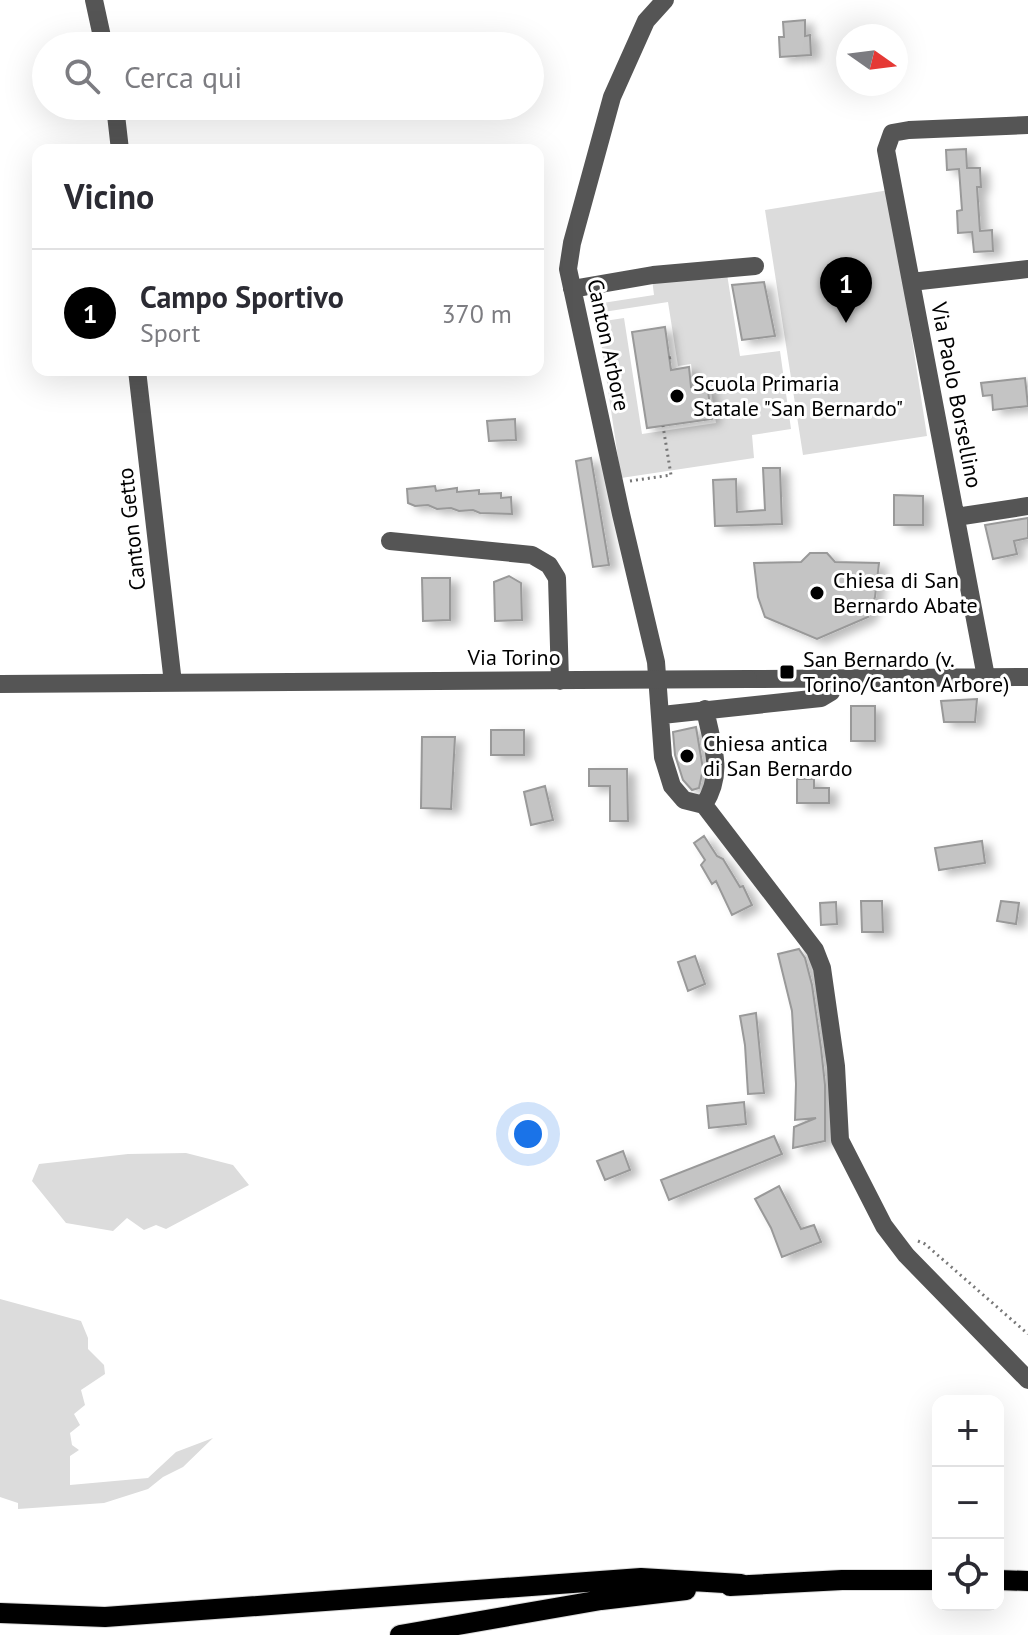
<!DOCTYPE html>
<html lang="it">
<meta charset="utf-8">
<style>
:root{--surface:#fff;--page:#f2f2f3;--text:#2b2b33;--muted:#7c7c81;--line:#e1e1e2;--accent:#000}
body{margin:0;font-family:"PT Sans",sans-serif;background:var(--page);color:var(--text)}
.controls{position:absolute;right:24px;bottom:24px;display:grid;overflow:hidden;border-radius:16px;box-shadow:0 8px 32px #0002}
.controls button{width:72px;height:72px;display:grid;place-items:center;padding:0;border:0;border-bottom:2px solid var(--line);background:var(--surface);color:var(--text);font:40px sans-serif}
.compass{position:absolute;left:836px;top:24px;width:72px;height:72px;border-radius:50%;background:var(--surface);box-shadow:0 8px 32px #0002;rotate:104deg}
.you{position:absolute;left:528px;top:1134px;width:28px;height:28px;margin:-20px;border:6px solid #fff;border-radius:50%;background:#1a73e8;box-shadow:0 0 0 12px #1a73e833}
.badge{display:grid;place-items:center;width:52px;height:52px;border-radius:50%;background:var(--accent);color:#fff;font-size:26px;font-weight:700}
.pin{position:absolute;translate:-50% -66px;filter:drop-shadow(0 2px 4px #0008)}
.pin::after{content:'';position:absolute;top:42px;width:28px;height:24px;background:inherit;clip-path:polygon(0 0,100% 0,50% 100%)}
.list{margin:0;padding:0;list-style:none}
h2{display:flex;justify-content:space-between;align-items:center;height:104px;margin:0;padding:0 32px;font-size:34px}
h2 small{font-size:26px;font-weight:400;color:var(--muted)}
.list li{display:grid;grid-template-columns:52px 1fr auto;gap:24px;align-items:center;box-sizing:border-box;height:128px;padding:0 32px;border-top:2px solid var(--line)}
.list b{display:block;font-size:30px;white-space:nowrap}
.list p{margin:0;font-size:26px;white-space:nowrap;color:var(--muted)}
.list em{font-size:26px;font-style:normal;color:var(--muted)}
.icon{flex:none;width:44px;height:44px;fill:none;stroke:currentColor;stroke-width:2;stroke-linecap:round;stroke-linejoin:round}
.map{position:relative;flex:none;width:1028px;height:1635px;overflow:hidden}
.search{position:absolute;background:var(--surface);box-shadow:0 8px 32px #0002;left:32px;top:32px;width:512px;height:88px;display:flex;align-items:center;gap:20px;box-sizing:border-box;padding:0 28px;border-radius:44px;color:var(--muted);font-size:30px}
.panel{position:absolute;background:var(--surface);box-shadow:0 8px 32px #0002;left:32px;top:144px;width:512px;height:232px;border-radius:16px}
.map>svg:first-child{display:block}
.green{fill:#dcdcdc}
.building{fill:#c4c4c4;stroke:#999;stroke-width:2;filter:url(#shadow)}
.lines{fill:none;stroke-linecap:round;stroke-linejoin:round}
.major-casing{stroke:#dbdbdb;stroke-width:22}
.path{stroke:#777;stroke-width:3;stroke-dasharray:2 4;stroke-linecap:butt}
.minor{stroke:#555;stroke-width:18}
.major{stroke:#000;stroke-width:20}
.minor-bridge{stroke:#555;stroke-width:18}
.poi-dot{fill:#000;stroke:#fff;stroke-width:3}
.labels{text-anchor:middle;stroke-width:6;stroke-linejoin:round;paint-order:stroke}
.street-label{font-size:22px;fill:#000;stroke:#fff}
.poi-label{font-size:22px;fill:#000;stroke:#fff;text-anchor:start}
</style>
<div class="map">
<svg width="1028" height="1635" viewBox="0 0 1028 1635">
<defs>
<filter id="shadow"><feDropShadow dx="8" dy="4.5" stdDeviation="4" flood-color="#0004"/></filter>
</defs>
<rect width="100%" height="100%" fill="#fff"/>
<path class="green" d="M889,190L927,436L803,455L765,210Z
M727,274L740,356L780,351L791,429L752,435L754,458L621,478L598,322L624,318L642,434L716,423L710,384L679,389L678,382L693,379L691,364L678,366L668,302L597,313L596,304L654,295L652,279Z
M186,1153L233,1165L249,1185L166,1229L156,1225L144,1230L127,1218L113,1231L66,1223L32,1181L39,1164L128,1154Z
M0,1299L81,1321L88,1338V1349L104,1365L105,1374L81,1390L85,1405L74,1414L80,1425L70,1433L72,1445L79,1450L70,1456V1485L148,1478L176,1452L213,1438L183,1467L163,1477L148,1489L104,1503L18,1509V1503L0,1497Z"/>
<path class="building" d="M805,20V36L810,35L811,55L780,57L779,37H784L783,22Z
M966,149L967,168H980L981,187H977L980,231L992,230L993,251L974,252L972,232L958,233L957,211L962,210L959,169L947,170L946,150Z
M764,282L775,336L742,340L732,285Z
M665,327L671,370L689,367L691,387L707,384L712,419L647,428L632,332Z
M1025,378L1028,406L993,410L992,395L983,396L981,383Z
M515,419L516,440L489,441L487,421Z
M591,458L609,565L593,567L576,461Z
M763,468H780L782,524L715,526L713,480L736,479L737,512L765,510Z
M435,486L436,491L457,488V492L479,490V494L501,493V498L511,497L512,514L480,513L473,510L459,511L451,508L437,509L428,505L415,506L408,503L407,489Z
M894,495L923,496V525H894Z
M1028,518V538L1014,541L1017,554L993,559L985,525Z
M810,553H827L835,562L879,563L875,597L868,617L817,639L765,617L758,597L754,563L801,562Z
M509,576L521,583L522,620L495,621L494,582Z
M422,578H450V620L423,621Z
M977,699L975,722H944L941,701Z
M851,706H875V741H851Z
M696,727L703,769L699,788L692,790L683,780L675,755L673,732Z
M491,730H524V755H491Z
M422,737H455L451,809L421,808Z
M589,769H627L628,821H610V786H589Z
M797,779H814V788H829V803H797Z
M545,786L553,820L531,825L524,792Z
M704,836L717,856L723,859L740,887L743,886L752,905L732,915L716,881L712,884L701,865L705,860L694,843Z
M982,841L985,863L939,870L935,848Z
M861,901H882L883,932H862Z
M1001,901L1019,903L1016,924L997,921Z
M836,902L837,924L821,925L820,903Z
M799,949L805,958L812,985L821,1048L825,1085V1141L793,1148L794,1127L816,1118L795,1120L796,1084L792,1011L778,954Z
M695,956L705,984L688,991L678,962Z
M756,1013L764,1093L748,1094L745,1045L740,1016Z
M744,1102L746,1124L709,1128L707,1106Z
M774,1136L782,1154L669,1200L661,1180Z
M623,1151L630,1170L605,1180L597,1161Z
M779,1186L801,1229L814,1225L821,1242L782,1257L771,1228L755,1199Z"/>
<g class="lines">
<defs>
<path id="major" d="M998,1580L1028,1581
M730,1586L842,1580H938
M0,1613L105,1617L641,1578L741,1584
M400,1635L601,1600L686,1590"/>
</defs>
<use href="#major" class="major-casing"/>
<path class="path" d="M669,358L673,357
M630,481L671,475L663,426
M918,1241L925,1244L1028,1334"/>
<path class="minor" d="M94,0L104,46
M665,0L646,21L612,97L572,243L568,269L621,514L656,662L663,757L672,786L684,800L704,805
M115,106L120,150
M911,282L1028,269
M572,289L653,275L755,266
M137,370L173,683
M956,517L1028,506
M390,541L532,555L549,565L557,578L560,681
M986,677L886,150L892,133L909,130L1028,125
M748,679L1028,677
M0,684L579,680
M662,715L821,698L831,692L833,678
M704,805L815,950L822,968L836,1066L840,1140L884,1226L906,1255L1028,1380
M704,805C725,771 712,746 705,709"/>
<use href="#major" class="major"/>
<path class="minor-bridge" d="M579,680L748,679"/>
</g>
<g class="poi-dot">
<circle cx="677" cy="396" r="8"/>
<circle cx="817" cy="593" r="8"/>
<rect x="779" y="664" width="16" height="16" rx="4"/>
<circle cx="687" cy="756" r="8"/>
</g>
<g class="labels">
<g class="street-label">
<text transform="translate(609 345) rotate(78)" y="8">Canton Arbore</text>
<text transform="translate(957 395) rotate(79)" y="8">Via Paolo Borsellino</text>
<text transform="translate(131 529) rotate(-96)" y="8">Canton Getto</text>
<text x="514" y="665">Via Torino</text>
</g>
<g class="poi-label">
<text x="693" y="391">Scuola Primaria<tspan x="693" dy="25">Statale "San Bernardo"</tspan></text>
<text x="833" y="588">Chiesa di San<tspan x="833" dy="25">Bernardo Abate</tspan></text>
<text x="803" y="667">San Bernardo (v.<tspan x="803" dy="25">Torino/Canton Arbore)</tspan></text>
<text x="703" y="751">Chiesa antica<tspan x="703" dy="25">di San Bernardo</tspan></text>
</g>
</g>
</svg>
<div class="controls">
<button>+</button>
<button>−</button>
<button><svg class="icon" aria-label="locate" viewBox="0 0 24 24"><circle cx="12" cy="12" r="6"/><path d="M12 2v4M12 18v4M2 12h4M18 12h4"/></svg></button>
</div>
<svg class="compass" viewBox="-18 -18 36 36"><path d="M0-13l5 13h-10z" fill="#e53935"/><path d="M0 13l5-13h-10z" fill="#7c7c81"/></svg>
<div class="you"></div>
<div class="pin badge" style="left:846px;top:323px">1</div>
<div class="search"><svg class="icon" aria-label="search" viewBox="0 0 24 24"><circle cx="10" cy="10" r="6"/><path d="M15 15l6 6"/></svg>Cerca qui</div>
<section class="panel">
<h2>Vicino<small></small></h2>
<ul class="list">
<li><span class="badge">1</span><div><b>Campo Sportivo</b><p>Sport</p></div><em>370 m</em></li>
</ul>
</section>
</div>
